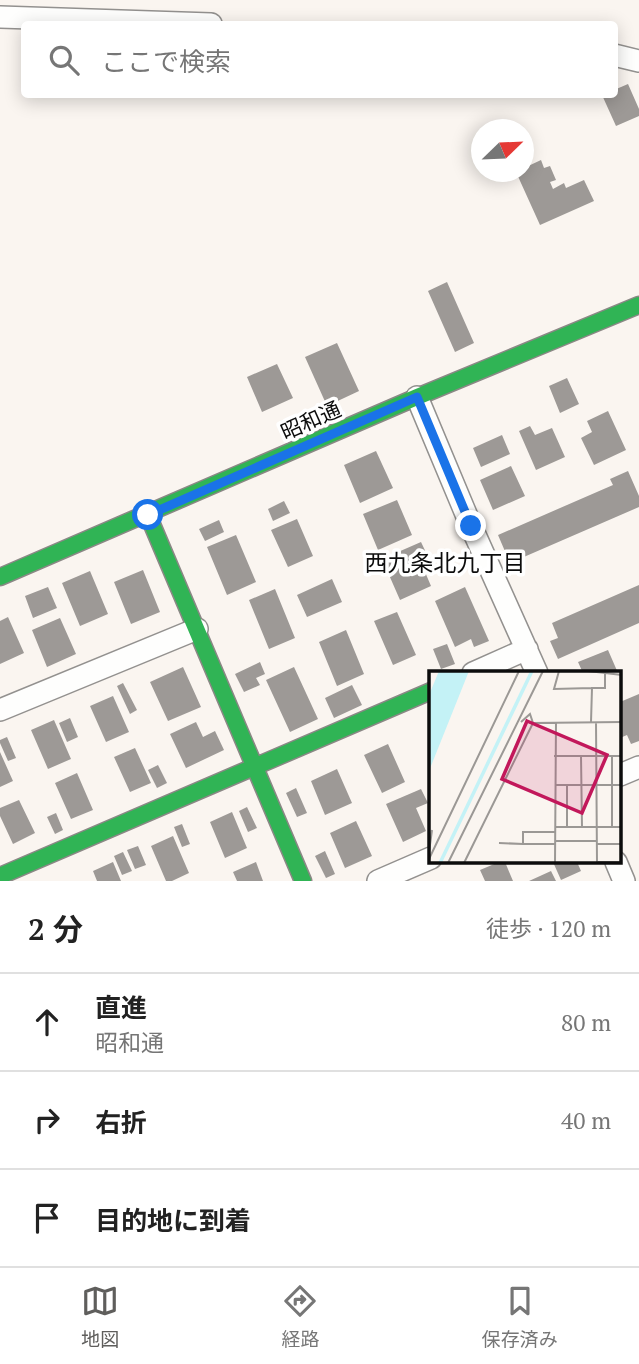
<!DOCTYPE html>
<html lang="ja">
<meta charset="utf-8">
<style>
:root{--surface:#fff;--page:#f6f6f6;--text:#222;--muted:#767676;--line:#e0e0e0;--accent:#5f5e5c}
body{margin:0;font-family:"PT Serif","Noto Sans JP",serif;background:var(--page);color:var(--text)}
.compass{position:absolute;left:471px;top:119px;width:63px;height:63px;border-radius:50%;background:var(--surface);box-shadow:0 4px 18px #0003;rotate:67deg}
.stop{position:absolute;width:21px;height:21px;margin:-16px;border:5px solid #1a73e8;border-radius:50%;background:#fff}
.stop.end{background:#1a73e8;border-color:#fff;box-shadow:0 2px 7px #0008}
.list{margin:0;padding:0;list-style:none}
h2{display:flex;justify-content:space-between;align-items:center;height:91px;margin:0;padding:0 28px;font-size:30px}
h2 small{font-size:23px;font-weight:400;color:var(--muted)}
.list li{display:grid;grid-template-columns:46px 1fr auto;gap:21px;align-items:center;box-sizing:border-box;height:98px;padding:0 28px;border-top:2px solid var(--line)}
.list b{display:block;font-size:26px;white-space:nowrap}
.list p{margin:0;font-size:23px;white-space:nowrap;color:var(--muted)}
.list em{font-size:23px;font-style:normal;color:var(--muted)}
.icon{flex:none;width:38px;height:38px;fill:none;stroke:currentColor;stroke-width:2;stroke-linecap:round;stroke-linejoin:round}
.map{position:relative;flex:none;width:639px;height:881px;overflow:hidden}
.search{position:absolute;background:var(--surface);box-shadow:0 4px 18px #0003;left:21px;right:21px;top:21px;height:77px;display:flex;align-items:center;gap:18px;box-sizing:border-box;padding:0 24px;border-radius:7px;color:var(--muted);font-size:26px}
.sheet{height:385px;background:var(--surface)}
nav{display:flex;justify-content:space-around;align-items:center;box-sizing:border-box;height:98px;border-top:2px solid var(--line);background:var(--surface);font-size:19px;color:var(--muted)}
nav a{display:grid;justify-items:center;gap:4px}
nav .on{color:var(--accent)}
.map>svg:first-child{display:block}
.building{fill:#9d9996}
.lines{fill:none;stroke-linecap:round;stroke-linejoin:round}
.street-casing{stroke:#93918f;stroke-width:24}
.fast-casing{stroke:#8a8885;stroke-width:19}
.street{stroke:#fefefd;stroke-width:21}
.fast{stroke:#30b455;stroke-width:16}
.route{stroke:#1a73e8;stroke-width:9}
.labels{text-anchor:middle;stroke-width:7;stroke-linejoin:round;paint-order:stroke}
.street-label{font-size:21px;fill:#0c0c0c;stroke:#fff}
.neighbourhood-label{font-size:23px;fill:#0c0c0c;stroke:#fff}
.inset-river{fill:none;stroke:#c4f2f6;stroke-width:3.5}
.inset-road{fill:none;stroke:#9b9895;stroke-width:2}
.view{fill:#c2185b;fill-opacity:0.15;stroke:#c2185b;stroke-width:3.5}
.inset-edge{fill:none;stroke:#0c0c0c;stroke-width:3.5}
</style>
<div class="map">
<svg width="639" height="881" viewBox="0 0 639 881">
<rect width="100%" height="100%" fill="#faf5f0"/>
<path class="building" d="M628,84L639,109V116L616,126L602,95L614,94V90Z
M541,160L544,168L550,166L556,180L550,182L553,189L564,183L566,188L584,180L594,201L540,225L516,172H524V168Z
M447,282L474,343L455,352L428,291Z
M337,343L359,391L327,406L305,357Z
M277,364L293,398L262,412L247,377Z
M567,378L579,404L560,413L549,386Z
M608,411L626,450L594,465L581,438L592,432L587,421Z
M530,426L535,435L552,428L565,457L536,470L519,431Z
M502,435L510,454L481,467L473,448Z
M376,451L393,488L360,503L344,465Z
M511,466L525,496L493,510L480,480Z
M628,471L639,496V507L510,563L498,535L613,485L610,479Z
M397,500L412,535L378,550L363,514Z
M284,501L290,513L273,521L268,509Z
M297,519L313,556L288,567L271,530Z
M219,520L224,532L205,541L199,529Z
M236,535L256,582L227,595L207,547Z
M421,542L430,561L422,565L431,586L400,600L382,559Z
M143,570L160,612L131,624L114,582Z
M90,571L108,614L80,626L62,583Z
M332,579L342,602L307,617L297,595Z
M639,585V623L558,659L550,641L558,638L552,623Z
M48,587L57,608L33,618L25,596Z
M465,587L489,641L474,647L471,639L455,647L435,601Z
M275,589L295,638L269,649L249,600Z
M397,612L416,655L393,665L374,621Z
M8,617L24,653L0,664V621Z
M60,618L76,654L47,667L32,630Z
M346,630L364,674L337,686L319,642Z
M447,644L455,664L441,669L433,649Z
M608,650L618,673H583L578,662Z
M260,662L265,674L256,678L260,685L244,692L235,674Z
M183,667L201,707L168,721L150,682Z
M294,667L318,719L290,732L266,680Z
M123,683L137,710L130,714L117,686Z
M352,685L362,705L334,718L325,698Z
M639,694V741L631,744L627,735L620,738V702Z
M113,696L129,732L106,742L90,706Z
M70,718L78,737L67,742L59,723Z
M54,720L71,759L48,769L31,730Z
M196,722L203,737L215,731L224,750L186,768L170,734Z
M7,737L16,758L8,761L0,743V740Z
M388,744L405,782L382,793L364,755Z
M135,748L151,783L130,792L114,757Z
M0,752L13,781L0,787Z
M158,765L167,783L157,788L148,770Z
M337,769L352,803L325,815L311,781Z
M77,773L93,810L71,819L55,783Z
M296,788L307,813L297,817L286,793Z
M421,789L428,803L416,808L426,831L403,842L386,804Z
M19,800L35,833L13,844L0,816V808Z
M247,807L257,828L248,832L239,811Z
M232,812L247,848L225,858L210,822Z
M56,813L63,830L55,834L47,817Z
M356,821L372,856L345,868L330,833Z
M182,824L190,844L182,847L174,827Z
M173,836L189,873L172,881H166L151,846Z
M138,846L146,865L135,869L127,850Z
M325,851L335,874L326,878L315,856Z
M123,852L132,871L122,875L114,856Z
M113,862L121,881H97L93,871Z
M256,862L263,881H237L233,872Z
M499,862H505L513,881H485L480,870Z
M553,862H577L581,871L561,880Z
M551,871L556,881H529Z"/>
<g class="lines">
<defs>
<path id="street" d="M0,17L211,24
M614,55L639,61
M417,397L471,526L537,673
M473,673L527,649
M0,710L197,629
M620,775L639,767
M616,862L624,881
M378,881L431,858"/>
<path id="fast" d="M148,515L303,881
M0,577L417,397L639,305
M0,876L431,691"/>
</defs>
<use href="#street" class="street-casing"/>
<use href="#fast" class="fast-casing"/>
<use href="#street" class="street"/>
<use href="#fast" class="fast"/>
</g>
<g class="lines">
<path class="route" d="M148,515L417,397L471,526"/>
</g>
<g class="labels">
<g class="street-label">
<text transform="translate(311 421) rotate(-24)" y="7">昭和通</text>
</g>
<g class="neighbourhood-label">
<text x="445" y="571">西九条北九丁目</text>
</g>
</g>
<g transform="translate(429 671)">
<rect width="192" height="192" fill="#faf5f0"/>
<path d="M10,0H40L0,100V24Z" fill="#c4f2f6"/>
<path class="inset-river" d="M11,192L103,0"/>
<path class="inset-road" d="M130,0L125,18L163,17M159,0L193,4M92,51L101,43L104,52M162,51L163,17H176V1M167,51L168,192M125,85H193M152,85L153,156M183,85V156M126,114H193M126,156H193M138,156V114M126,170H168M70,172L94,173M126,173H94V161H126M168,173H193M0,181L3,159M0,188L90,0M168,191H193M19,192L114,0M35,192L104,52L193,51M126,192L127,51"/>
<path class="view" d="M98,50L178,84L153,142L73,108Z"/>
<rect width="192" height="192" class="inset-edge"/>
</g>
</svg>
<svg class="compass" viewBox="-18 -18 36 36"><path d="M0-13l5 13h-10z" fill="#e53935"/><path d="M0 13l5-13h-10z" fill="#767676"/></svg>
<div class="stop" style="left:148px;top:515px"></div>
<div class="stop end" style="left:471px;top:526px"></div>
<div class="search"><svg class="icon" aria-label="search" viewBox="0 0 24 24"><circle cx="10" cy="10" r="6"/><path d="M15 15l6 6"/></svg>ここで検索</div>
</div>
<section class="sheet">
<h2>2 分<small>徒歩 · 120 m</small></h2>
<ul class="list">
<li><svg class="icon" aria-label="ahead" viewBox="0 0 24 24"><path d="M12 20V5M6 11l6-6 6 6"/></svg><div><b>直進</b><p>昭和通</p></div><em>80 m</em></li>
<li><svg class="icon" aria-label="right" viewBox="0 0 24 24"><path d="M7 20v-9h11M14 6l5 5-5 5"/></svg><div><b>右折</b></div><em>40 m</em></li>
<li><svg class="icon" aria-label="arrive" viewBox="0 0 24 24"><path d="M6 21V4h12l-3 4 3 4H6"/></svg><div><b>目的地に到着</b></div></li>
</ul>
</section>
<nav>
<a class="on"><svg class="icon" aria-label="map" viewBox="0 0 24 24"><path d="M3 6l6-2 6 2 6-2v14l-6 2-6-2-6 2zM9 4v14M15 6v14"/></svg>地図</a>
<a><svg class="icon" aria-label="directions" viewBox="0 0 24 24"><path d="M12 3l9 9-9 9-9-9zM9 14v-3h6M13 9l2 2-2 2"/></svg>経路</a>
<a><svg class="icon" aria-label="saved" viewBox="0 0 24 24"><path d="M7 4h10v16l-5-4-5 4z"/></svg>保存済み</a>
</nav>
